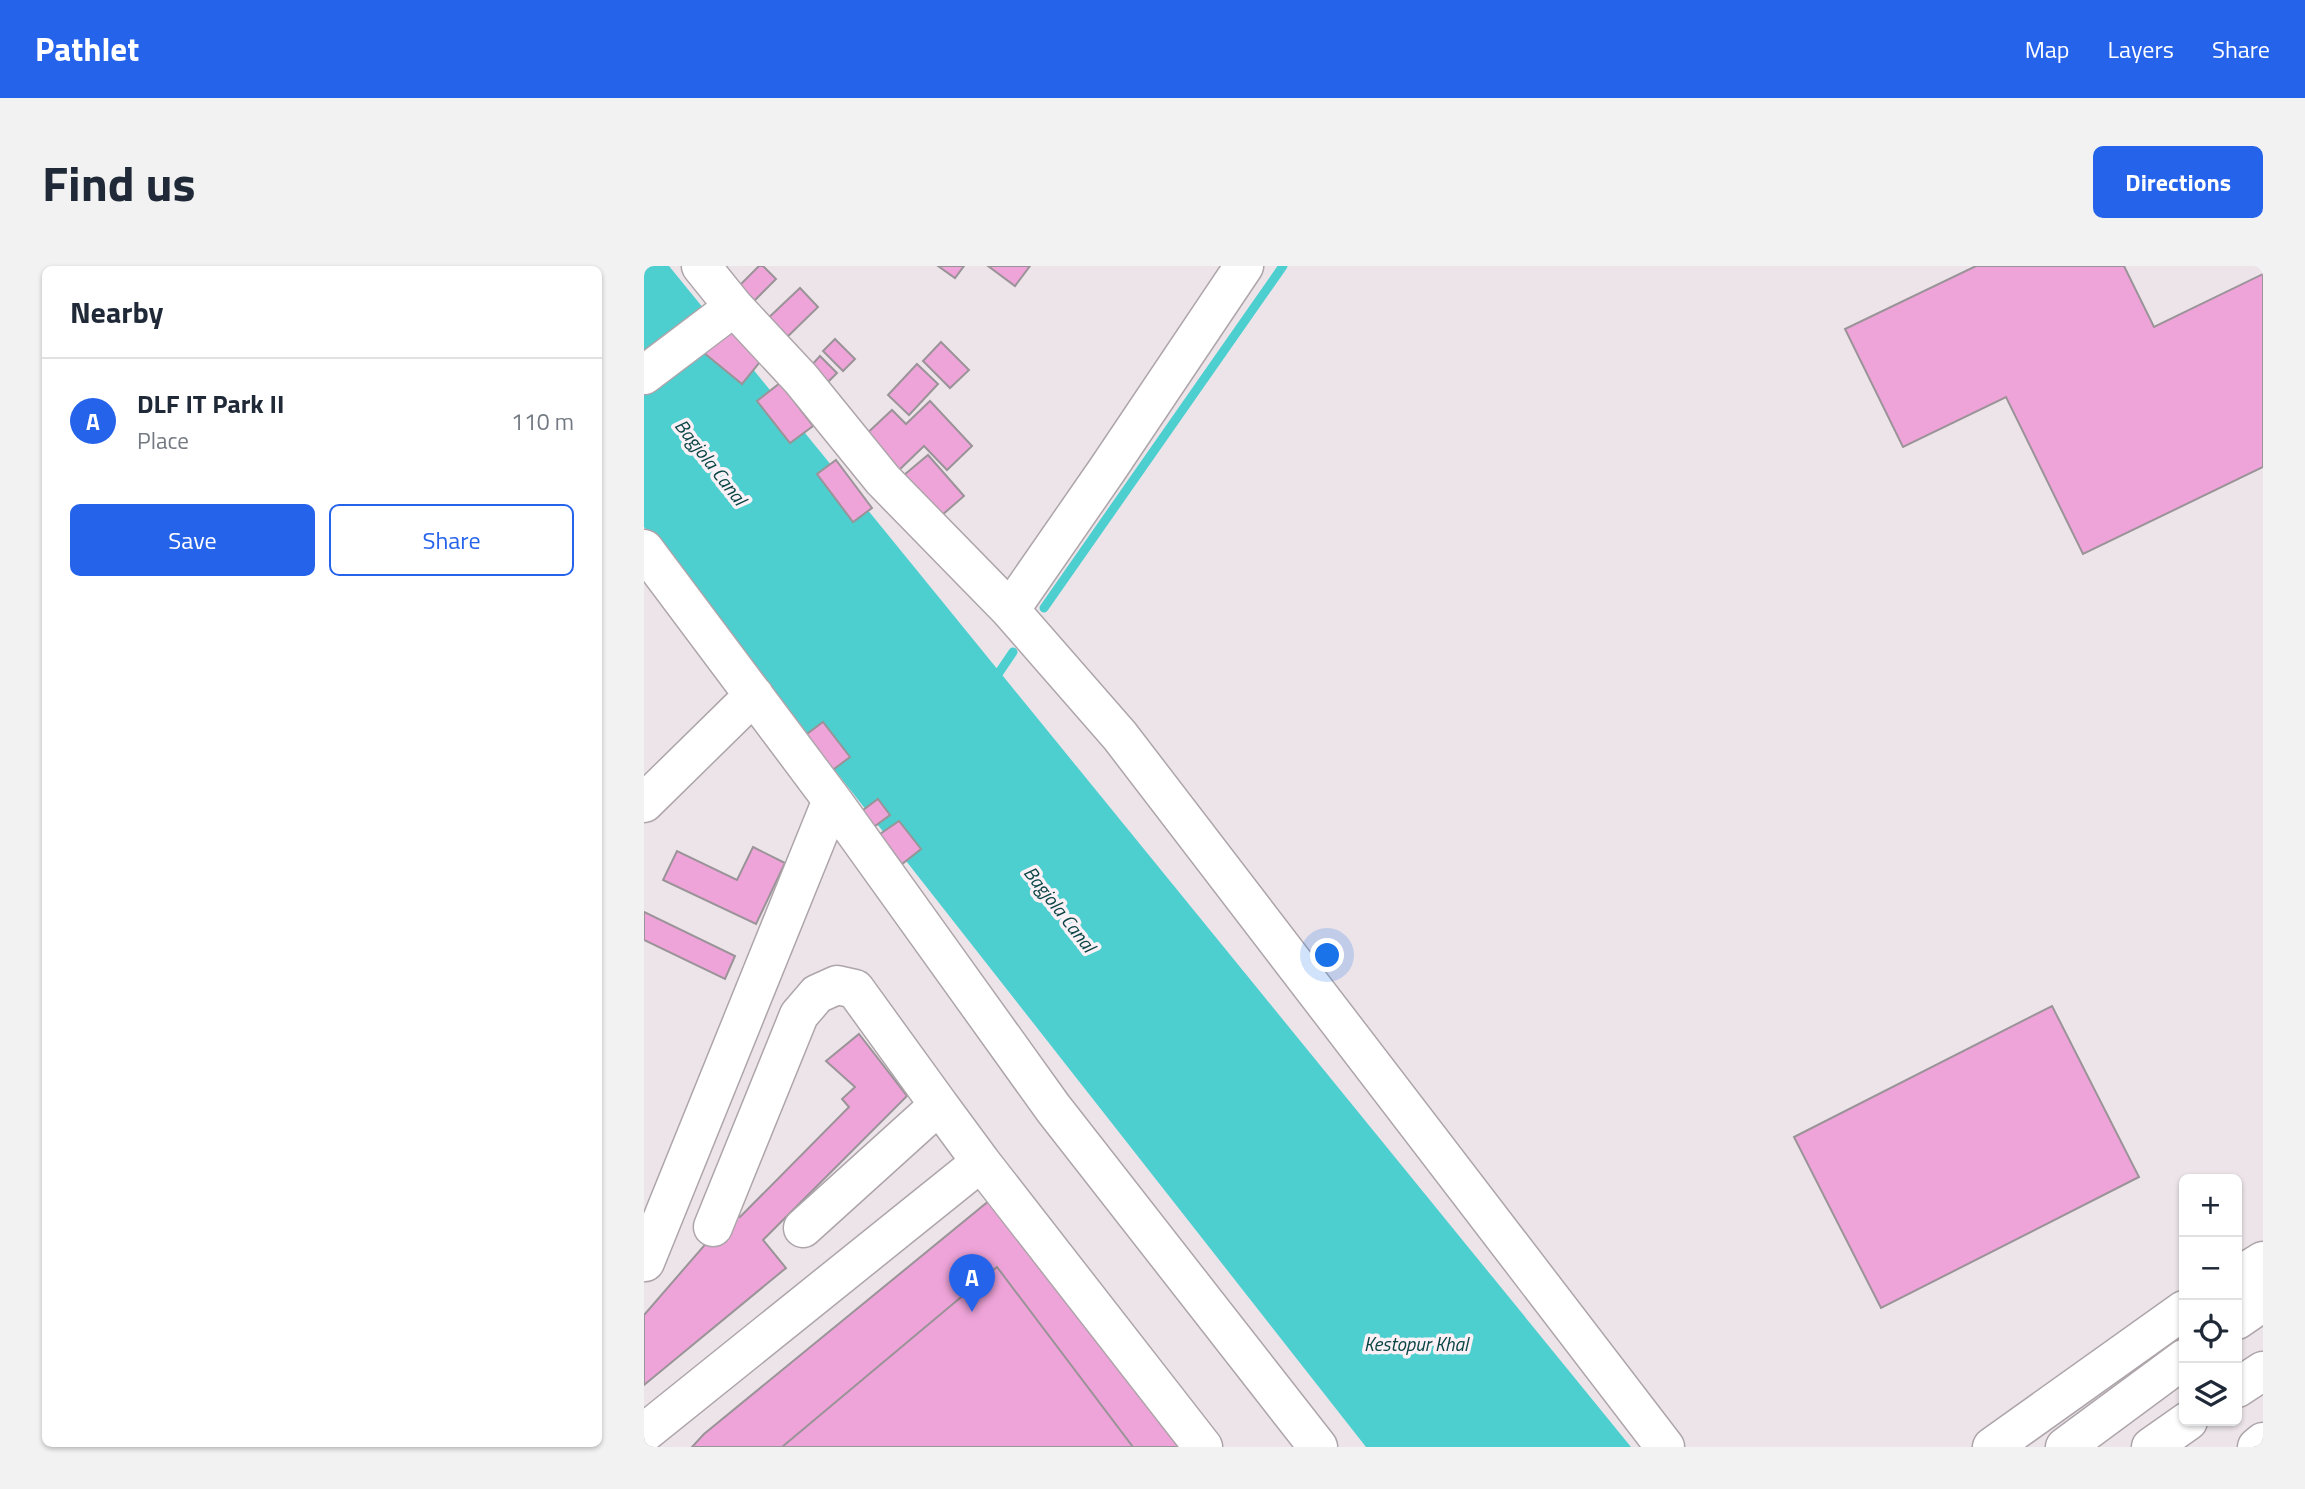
<!DOCTYPE html>
<meta charset="utf-8">
<style>
:root{--surface:#fff;--page:#f2f2f3;--text:#1f2937;--muted:#747a83;--line:#e0e1e3;--accent:#2563eb}
body{margin:0;font-family:"Titillium Web",sans-serif;background:var(--page);color:var(--text)}
.controls{position:absolute;right:21px;bottom:21px;display:grid;overflow:hidden;border-radius:10px;box-shadow:0 2px 5px #0004}
.controls button{width:63px;height:63px;display:grid;place-items:center;padding:0;border:0;border-bottom:2px solid var(--line);background:var(--surface);color:var(--text);font:35px sans-serif}
.you{position:absolute;left:684px;top:690px;width:24px;height:24px;margin:-18px;border:5px solid #fff;border-radius:50%;background:#1a73e8;box-shadow:0 0 0 10px #1a73e833}
.badge{display:grid;place-items:center;width:46px;height:46px;border-radius:50%;background:var(--accent);color:#fff;font-size:23px;font-weight:700}
.pin{position:absolute;translate:-50% -58px;filter:drop-shadow(0 2px 4px #0008)}
.pin::after{content:'';position:absolute;top:37px;width:24px;height:21px;background:inherit;clip-path:polygon(0 0,100% 0,50% 100%)}
.list{margin:0;padding:0;list-style:none}
h2{display:flex;justify-content:space-between;align-items:center;height:91px;margin:0;padding:0 28px;font-size:30px}
h2 small{font-size:23px;font-weight:400;color:var(--muted)}
.list li{display:grid;grid-template-columns:46px 1fr auto;gap:21px;align-items:center;box-sizing:border-box;height:126px;padding:0 28px;border-top:2px solid var(--line)}
.list b{display:block;font-size:26px;white-space:nowrap}
.list p{margin:0;font-size:23px;white-space:nowrap;color:var(--muted)}
.list em{font-size:23px;font-style:normal;color:var(--muted)}
.actions{display:flex;gap:14px;padding:21px 28px}
.actions a{flex:1;padding:16px 0;border:2px solid var(--accent);border-radius:10px;text-align:center;font-size:24px;color:var(--accent)}
.actions .main{background:var(--accent);color:#fff}
.icon{flex:none;width:38px;height:38px;fill:none;stroke:currentColor;stroke-width:2;stroke-linecap:round;stroke-linejoin:round}
.map{position:relative;flex:none;width:1619px;height:1181px;overflow:hidden;border-radius:10px}
header{display:flex;align-items:center;gap:42px;box-sizing:border-box;height:98px;padding:0 35px;background:var(--accent);color:#fff}
header strong{font-size:33px}
nav{display:flex;gap:38px;margin-inline-start:auto;font-size:24px}
.intro{display:flex;align-items:center;justify-content:space-between;box-sizing:border-box;height:168px;padding:0 42px}
h1{margin:0;font-size:49px}
.button{padding:18px 32px;border-radius:10px;background:var(--accent);color:#fff;font-size:24px;font-weight:700}
main{display:flex;gap:42px;padding:0 42px}
aside{flex:1;background:var(--surface);border-radius:10px;box-shadow:0 2px 5px #0004}
.map>svg:first-child{display:block}
.water{fill:#4dcecf}
.lines{fill:none;stroke-linecap:round;stroke-linejoin:round}
.stream{stroke:#4dcecf;stroke-width:9}
.building{fill:#efa4d9;stroke:#9a9398;stroke-width:2}
.minor-casing{stroke:#ada5aa;stroke-width:41}
.major-casing{stroke:#ada5aa;stroke-width:41}
.minor{stroke:#fff;stroke-width:38}
.major{stroke:#fff;stroke-width:38}
.labels{text-anchor:middle;stroke-width:7;stroke-linejoin:round;paint-order:stroke}
.water-label{font-size:19px;font-style:italic;fill:#084444;stroke:#f9f1f6}
</style>
<header>
<strong>Pathlet</strong>
<nav><a>Map</a><a>Layers</a><a>Share</a></nav>
</header>
<div class="intro"><h1>Find us</h1><a class="button">Directions</a></div>
<main>
<aside>
<h2>Nearby<small></small></h2>
<ul class="list">
<li><span class="badge">A</span><div><b>DLF IT Park II</b><p>Place</p></div><em>110 m</em></li>
</ul>
<div class="actions"><a class="main">Save</a><a>Share</a></div>
</aside>
<div class="map">
<svg width="1619" height="1181" viewBox="0 0 1619 1181">
<rect width="100%" height="100%" fill="#ece4e9"/>
<path class="water" d="M0,0H25L987,1181H722L0,261Z"/>
<g class="lines">
<path class="stream" d="M400,342L639,0
M350,414L369,386"/>
</g>
<path class="building" d="M115,0H119L132,13L107,38L92,23Z
M294,0H320L311,12Z
M344,0H386L371,20Z
M1332,0H1480L1510,61L1619,8V201L1439,288L1362,131L1259,181L1201,63Z
M156,22L174,41L138,76L119,57Z
M81,59L120,91L98,118L59,86Z
M191,73L211,93L199,105L179,85Z
M297,76L325,104L306,122L279,95Z
M176,90L193,107L181,119L164,103Z
M273,98L294,118L265,149L244,129Z
M136,117L169,160L146,177L113,135Z
M286,135L328,180L303,204L280,180L252,207L218,172L248,144L262,158Z
M284,189L320,230L290,256L254,214Z
M192,194L228,242L209,256L173,208Z
M179,456L206,491L186,506L159,471Z
M234,533L246,549L227,563L215,547Z
M255,555L277,583L258,598L236,568Z
M109,581L141,597L112,658L19,614L33,585L93,614Z
M0,646L91,690L81,713L0,674Z
M1408,740L1495,911L1237,1042L1150,871Z
M215,768L263,830L119,974L142,1002L0,1119V1049L91,944L96,951L205,841L198,833L211,821L182,795Z
M357,925L547,1181H48L60,1168Z
M353,1001L489,1181H138Z"/>
<g class="lines">
<defs>
<path id="minor" d="M57,0L90,41L157,113L239,214L366,344L476,470L1021,1181
M0,109L90,41
M0,283L188,534L409,842L674,1181
M366,344L463,204L600,0
M0,537L110,429
M69,961L155,749L173,728L193,719L211,723L295,839
M159,962L295,839L337,896
M1,996L188,534
M1593,1011L1619,995
M0,1167L337,896L559,1181
M1348,1181L1540,1044
M1613,1181L1619,1176"/>
<path id="major" d="M1593,1054L1619,1036
M1593,1122L1619,1105
M1421,1181L1540,1093
M1507,1181L1544,1155"/>
</defs>
<use href="#minor" class="minor-casing"/>
<use href="#major" class="major-casing"/>
<use href="#minor" class="minor"/>
<use href="#major" class="major"/>
</g>
<g class="labels">
<g class="water-label">
<text transform="translate(67 196) rotate(52)" y="7">Bagjola Canal</text>
<text transform="translate(416 643) rotate(52)" y="7">Bagjola Canal</text>
<text x="772" y="1085">Kestopur Khal</text>
</g>
</g>
</svg>
<div class="controls">
<button>+</button>
<button>−</button>
<button><svg class="icon" aria-label="locate" viewBox="0 0 24 24"><circle cx="12" cy="12" r="6"/><path d="M12 2v4M12 18v4M2 12h4M18 12h4"/></svg></button>
<button><svg class="icon" aria-label="layers" viewBox="0 0 24 24"><path d="M12 4l9 5-9 5-9-5zM3 14l9 5 9-5"/></svg></button>
</div>
<div class="you"></div>
<div class="pin badge" style="left:328px;top:1046px">A</div>
</div>
</main>
